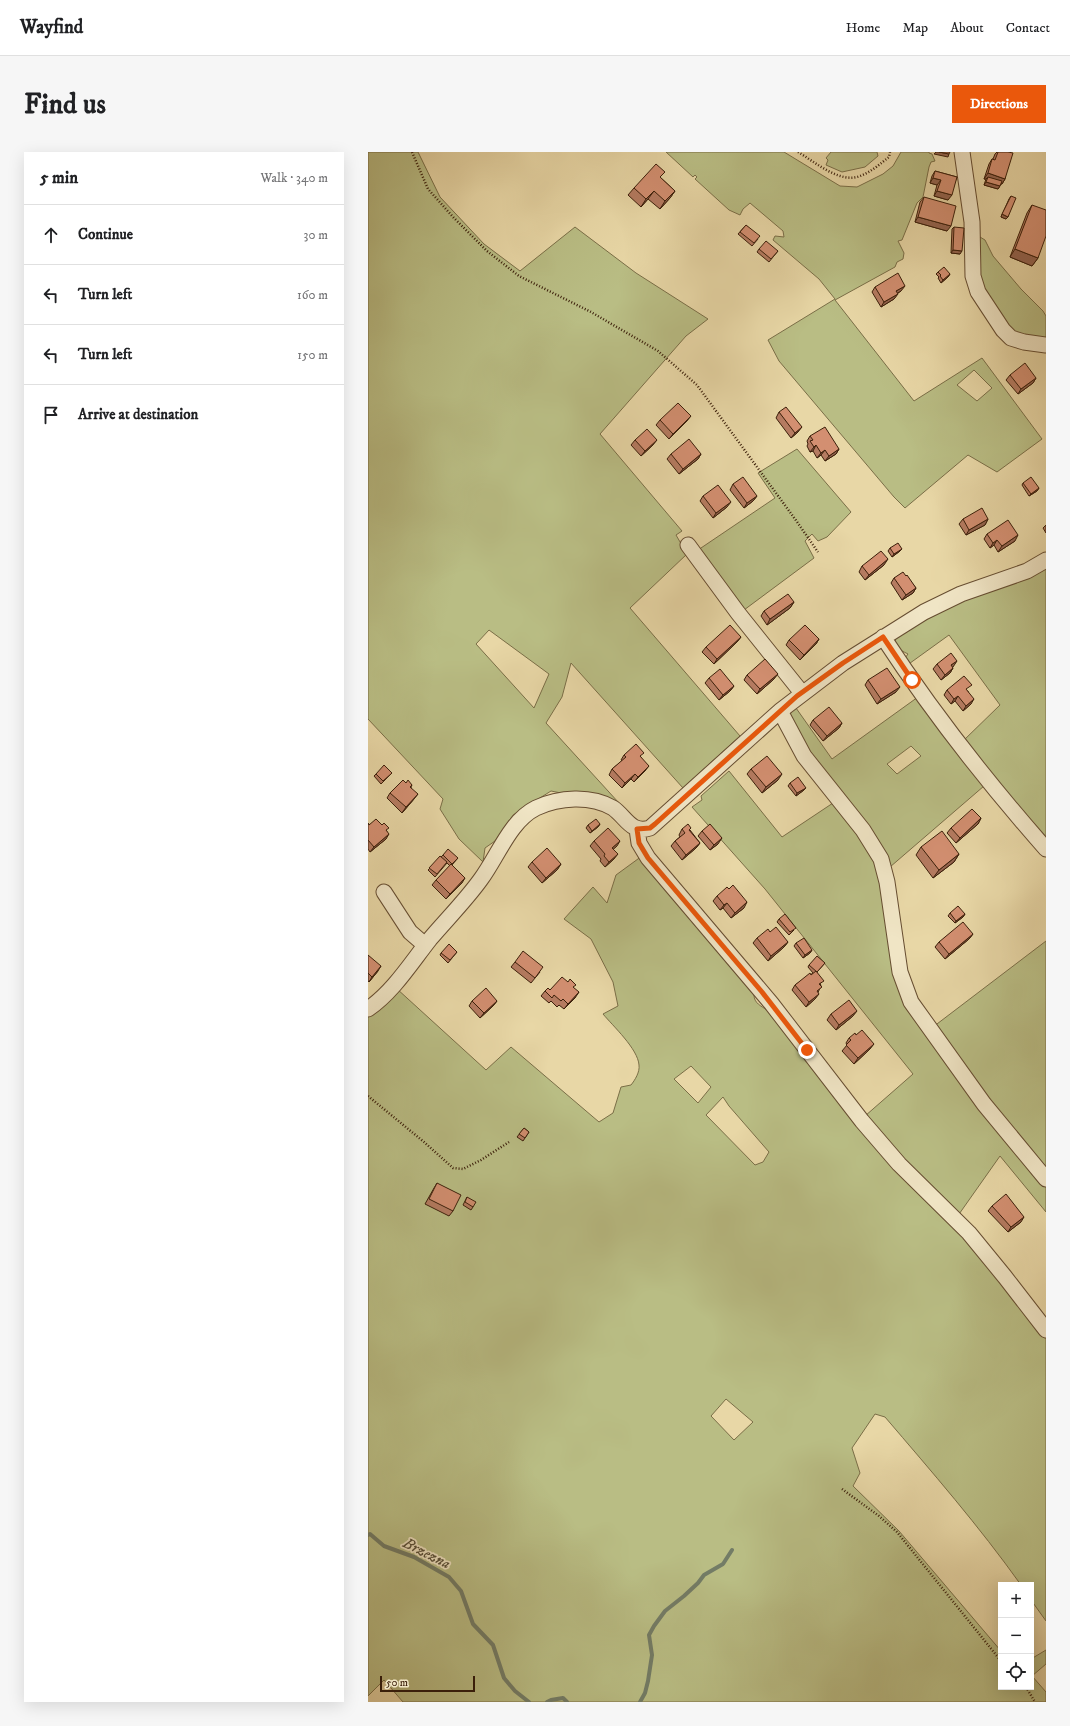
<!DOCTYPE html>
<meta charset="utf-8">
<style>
:root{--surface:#fff;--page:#f6f6f6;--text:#202124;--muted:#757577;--line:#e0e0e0;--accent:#ea580c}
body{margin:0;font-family:"IM FELL DW Pica",serif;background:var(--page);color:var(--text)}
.controls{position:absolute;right:12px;bottom:12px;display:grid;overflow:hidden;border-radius:0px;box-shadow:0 4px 16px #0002}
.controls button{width:36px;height:36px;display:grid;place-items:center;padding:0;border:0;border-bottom:1px solid var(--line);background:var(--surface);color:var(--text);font:20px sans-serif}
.scale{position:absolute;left:12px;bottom:10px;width:95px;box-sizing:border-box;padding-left:4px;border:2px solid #3b1f0a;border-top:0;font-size:11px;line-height:14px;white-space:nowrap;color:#3b1f0a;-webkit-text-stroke:3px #f0e5c5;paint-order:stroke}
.stop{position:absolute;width:12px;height:12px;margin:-9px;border:3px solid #ea580c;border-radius:50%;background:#fff}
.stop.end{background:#ea580c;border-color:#fff;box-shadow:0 1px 4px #0008}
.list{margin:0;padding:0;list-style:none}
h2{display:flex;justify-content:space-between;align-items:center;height:52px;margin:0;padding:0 16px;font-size:17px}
h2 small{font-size:13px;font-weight:400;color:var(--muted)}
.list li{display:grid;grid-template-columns:26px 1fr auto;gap:12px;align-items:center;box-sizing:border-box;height:60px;padding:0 16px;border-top:1px solid var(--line)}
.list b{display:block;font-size:15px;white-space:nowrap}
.list em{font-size:13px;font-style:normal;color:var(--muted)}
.icon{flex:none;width:22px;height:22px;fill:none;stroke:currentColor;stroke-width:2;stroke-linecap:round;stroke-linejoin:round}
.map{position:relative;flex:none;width:678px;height:1550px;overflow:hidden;border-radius:0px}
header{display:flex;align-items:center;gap:24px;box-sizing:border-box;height:56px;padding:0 20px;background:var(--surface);border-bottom:1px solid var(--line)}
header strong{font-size:19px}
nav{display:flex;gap:22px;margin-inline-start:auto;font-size:14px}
.intro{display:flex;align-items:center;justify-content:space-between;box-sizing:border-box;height:96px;padding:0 24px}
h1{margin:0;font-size:28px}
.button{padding:10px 18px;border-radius:0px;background:var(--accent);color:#fff;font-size:14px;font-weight:700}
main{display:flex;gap:24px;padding:0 24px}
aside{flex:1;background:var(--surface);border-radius:0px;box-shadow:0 4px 16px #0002}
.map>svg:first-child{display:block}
.green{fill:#b9bd84;stroke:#7a6e47;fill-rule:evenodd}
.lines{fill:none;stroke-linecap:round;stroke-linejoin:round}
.stream{stroke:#737c66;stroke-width:4}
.minor-casing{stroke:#664d31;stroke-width:17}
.path{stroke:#3b1f0a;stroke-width:2.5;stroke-dasharray:1 2;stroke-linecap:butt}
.minor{stroke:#f0e5c5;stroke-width:15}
.wall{fill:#b57b61;stroke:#3b1f0a}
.shaded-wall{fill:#94644f;stroke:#3b1f0a}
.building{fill:#d38f71;stroke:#3b1f0a}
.route{stroke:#ea580c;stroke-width:5}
.labels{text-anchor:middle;stroke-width:3.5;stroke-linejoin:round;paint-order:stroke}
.water-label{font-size:15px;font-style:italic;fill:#574e38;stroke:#f0e5c5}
</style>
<header>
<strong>Wayfind</strong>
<nav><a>Home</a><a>Map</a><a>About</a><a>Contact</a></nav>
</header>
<div class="intro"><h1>Find us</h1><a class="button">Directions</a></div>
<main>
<aside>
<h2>5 min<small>Walk · 340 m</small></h2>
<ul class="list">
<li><svg class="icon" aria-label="ahead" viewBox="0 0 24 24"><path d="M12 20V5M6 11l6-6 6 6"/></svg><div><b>Continue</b></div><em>30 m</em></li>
<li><svg class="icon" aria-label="left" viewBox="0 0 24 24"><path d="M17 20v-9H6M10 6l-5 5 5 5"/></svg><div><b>Turn left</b></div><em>160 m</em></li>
<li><svg class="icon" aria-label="left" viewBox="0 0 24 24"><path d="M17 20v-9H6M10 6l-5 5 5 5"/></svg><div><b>Turn left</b></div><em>150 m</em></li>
<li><svg class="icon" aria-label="arrive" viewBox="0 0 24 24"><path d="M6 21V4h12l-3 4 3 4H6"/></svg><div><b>Arrive at destination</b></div></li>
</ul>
</aside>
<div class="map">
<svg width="678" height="1550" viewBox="0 0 678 1550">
<rect width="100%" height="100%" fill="#e8d7a6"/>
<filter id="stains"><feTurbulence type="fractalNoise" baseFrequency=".005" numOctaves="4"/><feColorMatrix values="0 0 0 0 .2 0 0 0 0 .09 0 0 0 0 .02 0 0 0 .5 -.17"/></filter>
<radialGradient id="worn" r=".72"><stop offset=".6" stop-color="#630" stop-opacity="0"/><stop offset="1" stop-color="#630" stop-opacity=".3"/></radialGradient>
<path class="green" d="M0,0H50L72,45L116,92L152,119L207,75L268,121L340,167L318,184L232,282L314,379L308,383L319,402L262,456L372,584L315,636L203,511L194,545L178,571L251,651L215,642L203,643L183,639L145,663L127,689L117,696L115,710L91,687L72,657L75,647L0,567ZM121,478L181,522L166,556L108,492Z
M298,0H416L472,34L489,35L515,22L525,14L533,0H561V1L564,2L567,9L563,10L561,15L555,45L549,51L534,88L530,89L536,101L535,107L529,110L527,115L467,148L546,249L614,206L674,287L629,320L600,303L537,356L526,345L411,209L400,188L467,147L451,127L405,88L407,84L416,85L415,79L382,51L375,57L372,63L361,58L327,27L329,25L327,23L325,25ZM606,218L624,236L609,249L589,233Z
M463,0H509L510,4L497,15L474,20L458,13L460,8L458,6Z
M607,82L617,88L625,104L653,137L675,159L678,164V188L646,183L611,138Z
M429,297L483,360L459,385L450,389L444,382L437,389L446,406L376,458L330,398L407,346L390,321Z
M678,415V688L595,589L632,553L581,483L538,514L534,510L540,502C530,497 523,494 530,482L590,451Z
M550,545L616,634L522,715L447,609L422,564L423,560L428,556L464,607ZM543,594L553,604L529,622L519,612Z
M361,619L414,685L468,649L509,706L531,832L678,1033V1060L632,1004L589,1065L497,964L545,922L397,737L324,655L334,648L333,644Z
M274,704L312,749L386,843C386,851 393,854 399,858L596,1083L678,1185V1469L663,1448V1433H653C611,1374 564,1320 517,1265L507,1262L484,1296L492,1321L485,1334L531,1379L633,1499V1535H663V1507L678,1498V1512L664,1524L678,1540V1550H35L16,1528L0,1544V862L28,836L118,918L143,895L231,970L245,961L253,935L263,933C267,928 272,920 271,913C270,897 245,874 235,862L250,854L245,830L223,787L196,767L225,735L239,751L248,723ZM323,914L343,935L330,951L306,927ZM355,945L361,954L401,1000L395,1010L387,1013L338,963ZM358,1247L385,1270L366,1288L343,1264Z
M678,789V1018L617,945L565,875Z"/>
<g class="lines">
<path class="stream" d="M0,1383L2,1382L16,1394L46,1405L81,1425L93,1439L105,1472L125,1493L136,1526L147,1539L161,1550
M179,1550L183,1548L195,1546L199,1550
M272,1550L277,1541L280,1529L284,1503L281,1483L286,1474L297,1459L316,1444L330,1431L336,1423L355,1412L364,1398"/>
<defs>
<path id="minor" d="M594,0L604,70L605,124L610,140L635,178L643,186L656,190L678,193
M320,393L370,461L434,541
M515,485C564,560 619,630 678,697
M412,559L436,604L495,678L513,707L519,730L532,820L543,850L616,952L678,1027
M269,677L271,691L280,706L403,851L494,969L531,1012L601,1081L637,1125L678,1178
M16,740L42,780L57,793
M0,857C25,840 43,811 62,787C79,767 98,748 113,727C130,704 142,669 168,656C191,645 223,643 245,656C258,665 263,682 282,676L412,559L475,511L556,460L593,442L659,419L678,408"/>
</defs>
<use href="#minor" class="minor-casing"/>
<path class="path" d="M44,0L60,37L86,66L119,99L151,124L223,160L290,199L329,233L427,367L450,400
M430,0C447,10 472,32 492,24C503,20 512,12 521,5L522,0
M0,944L56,990L85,1016L95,1017L113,1008L141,990
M474,1337L511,1364L529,1380L633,1509
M658,1535L667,1550"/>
<use href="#minor" class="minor"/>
</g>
<path class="wall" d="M629,0H640L637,27L634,32H633L630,37L616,33L618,27H616L621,12L624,7H625L627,2Z
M567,19L589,25L580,48L566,44L569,33L562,31L564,24Z
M293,26L307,39L302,46L292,57L280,47L273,55L260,43L266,36Z
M643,44L640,65L638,67L633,65L641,47Z
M556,45L579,79L547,70L552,50Z
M664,53L670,106L664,114L642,105L659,61Z
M378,73L390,87L384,94L370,82Z
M586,75L592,102L583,101L584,77Z
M391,97L410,99L401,110L389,100Z
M570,120L582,122L580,125L573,131L570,126L571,125L568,122Z
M507,135L533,139L530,141L526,147L513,155L504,140Z
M642,223L668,226L665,231L650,242L638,228Z
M411,260L430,280L423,286L408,266Z
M292,268L319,269L301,287L288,273Z
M442,284L471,297L468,302L457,309L453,303L449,306L445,299L442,300L439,294L440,292L439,289Z
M267,288L285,293L273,304L263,293Z
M303,302H333L330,307L311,322L299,307Z
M655,331L671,336L669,339L661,344L654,333Z
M365,332L389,344L385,349L376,356L362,338Z
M335,344L359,355L345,366L332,349Z
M595,367H620L617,373L598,383L591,372Z
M678,373V381L675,376Z
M619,382L647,389L630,400L626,393L622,396L616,387Z
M522,396L532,399L524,405L520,399Z
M516,413L497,428L491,420L494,414Z
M538,424L548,436L545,441L534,448L523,431L526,426Z
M426,450L422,456L399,473L393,464L396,459Z
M373,485L369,490L346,512L334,500L338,495Z
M451,487L448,492L432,508L418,493L421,488Z
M569,512L584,515L585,516L582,521L573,528L565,517Z
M379,523L406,527L389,542L376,528Z
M341,526L366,534L362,539L351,548L337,531Z
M500,528L528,540L509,552L497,533Z
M579,538L600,539L603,552L595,559L587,549L583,552L576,543Z
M445,568L474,571L471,576L455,589L442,573Z
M256,603L273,605L277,619L266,630L263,627L254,636L241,623L244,617L254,609L253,608Z
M383,617L410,628L394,641L379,622Z
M24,621L13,632L6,624L8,622Z
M38,631L44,633L43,635L46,647L34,661L19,646L22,641Z
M422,631L436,638L428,644L420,634Z
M613,666L610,672L588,691L579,681L583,676Z
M0,671L1,673L19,679L18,687L2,700L0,697Z
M232,672L230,675L222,681L218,676L220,673Z
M314,677L322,678L332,691L328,696L314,708L303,694L307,689L312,685L311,683Z
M334,679L350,692L342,698L330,684Z
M226,689L249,694L245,697L246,707L237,715L232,709L233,707L222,694Z
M553,695L591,702L586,710L565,726L548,703Z
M75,703L90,706L84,713L94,731L78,747L64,733L68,728L82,714L79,711L67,725L60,718Z
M164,710L193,712L189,718L174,731L160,715Z
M349,744L376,756L363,766L355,756L352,758L345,749Z
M582,761L597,762L595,765L587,771L580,764Z
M411,767L426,778L421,783L409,770Z
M402,780L420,790L416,795L400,809L385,791L389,786Z
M605,782L601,787L577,807L567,795L571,790Z
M428,791L444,798L442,801L435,806L426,794Z
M89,800L80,811L72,803L73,801Z
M0,803L10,819L1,830L0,829Z
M147,810L172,820L163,831L143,815Z
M457,811L449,820L453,834L447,847L438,855L424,838L427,833L445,821L440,815L441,813Z
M206,836L207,846L196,857L191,853L189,855L183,849L181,851L173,844L177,839L182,838Z
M104,849H129L125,854L112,866L101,854Z
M463,862L485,864L468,878L459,868Z
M488,883L502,897L486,912L474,899L479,893L478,891L481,886Z
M156,976L161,980L155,989L149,985Z
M69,1031L85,1059L81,1064L57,1052L66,1036Z
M99,1045L105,1055L103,1058L95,1053Z
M624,1054L653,1070L640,1080L620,1059Z"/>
<path class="shaded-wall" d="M568,0H571L581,2L580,5L566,2Z
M620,21L637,27L634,32L619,27L620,25L618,27H616Z
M565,26L573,28L569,33L562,31Z
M618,30L632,34L630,37L616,33Z
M286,39L280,47L273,55L278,47Z
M307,39L302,46L292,57L297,49Z
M569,39L584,43L580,48L566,44Z
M634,62L640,65L638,67L633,65Z
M550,65L583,74L579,79L547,70Z
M647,97L670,106L664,114L642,105Z
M585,98L594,99L592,102L583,101Z
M582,122L580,125L573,131L575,128Z
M537,134L533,139L525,144L528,139Z
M530,142L526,147L513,155L516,150Z
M668,226L665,231L650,242L653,237Z
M323,264L319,269L301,287L305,282Z
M434,275L430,280L423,286L427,281Z
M289,288L285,293L273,304L277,299Z
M448,293L445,299L442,300L446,295Z
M471,297L468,302L457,309L461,304Z
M457,298L453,303L449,306L453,301Z
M333,302L330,307L311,322L315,317Z
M671,336L669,339L661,344L663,342Z
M389,344L385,349L376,356L379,351Z
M363,350L359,355L345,366L348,361Z
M620,367L617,373L598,383L601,378Z
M650,383L647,389L630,400L634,394Z
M629,388L626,393L622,396L625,391Z
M534,397L532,399L524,405L526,402Z
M520,407L516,413L497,428L501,423Z
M548,436L545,441L534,448L538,443Z
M426,450L422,456L399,473L402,467Z
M373,485L369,490L346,512L349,507Z
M451,487L448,492L432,508L436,503Z
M589,509L585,515L579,519L583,513Z
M585,516L582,521L573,528L577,523Z
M410,522L406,527L389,542L392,537Z
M366,534L362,539L351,548L355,543Z
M532,535L528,540L509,552L513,547Z
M590,544L587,549L583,552L586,547Z
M606,547L603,552L595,559L598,554Z
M474,571L471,576L455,589L459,584Z
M281,614L277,619L266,630L270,625Z
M267,622L263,627L254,636L257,631Z
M414,622L410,628L394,641L398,635Z
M438,636L436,638L428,644L429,641Z
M50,642L46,647L34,661L38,655Z
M613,666L610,672L588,691L592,686Z
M232,672L230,675L222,681L224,679Z
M21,682L18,687L2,700L6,695Z
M354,686L350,692L342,698L346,693Z
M252,689L249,694L241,701L244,696Z
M332,691L328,696L314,708L318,703Z
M250,702L246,707L237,715L241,710Z
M591,702L586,710L565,726L571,718Z
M193,712L189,718L174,731L178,726Z
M97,726L94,731L78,747L82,742Z
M379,750L376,756L363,766L367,761Z
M359,751L355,756L352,758L356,753Z
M597,762L595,765L587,771L588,769Z
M605,782L601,787L577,807L581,802Z
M420,790L416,795L400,809L403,804Z
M444,798L442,801L435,806L437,803Z
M13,814L10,819L1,830L4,825Z
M211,840L207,846L196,857L200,852Z
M451,842L447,847L438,855L441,850Z
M129,849L125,854L112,866L116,861Z
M489,859L485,864L468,878L471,873Z
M506,892L502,897L486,912L490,906Z
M656,1065L653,1070L640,1080L643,1075Z"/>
<path class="building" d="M571,0H582L581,2Z
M630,0H640L645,1L637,27L620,21L624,7L627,8Z
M288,12L297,20L292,25L307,39L297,49L286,39L278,47L266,36Z
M567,19L589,25L584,43L569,39L573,28L565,26Z
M620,25L634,29L632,34L618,30Z
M643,44L648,46L640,65L634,62Z
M556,45L588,54L583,74L550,65Z
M664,53L678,58V84L670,106L647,97Z
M378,73L392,84L386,91L372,80Z
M586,75L596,76L594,99L585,98Z
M398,89L410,99L403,107L391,97Z
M576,115L582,122L575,128L572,124L573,123L570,120Z
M530,121L537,134L528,139L530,142L516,150L507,135Z
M657,211L668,226L653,237L642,223Z
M310,251L323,264L305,282L292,268Z
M418,255L434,275L427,281L411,260Z
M457,275L471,297L461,304L457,298L453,301L448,293L446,295L442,289L445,288L442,284Z
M279,277L289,288L277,299L267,288Z
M321,287L333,302L315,317L303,302Z
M375,325L389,344L379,351L365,332Z
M663,325L671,336L663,342L655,331Z
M350,333L363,350L348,361L335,344Z
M614,356L620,367L601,378L595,367Z
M640,368L650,383L634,394L629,388L625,391L619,382Z
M530,391L534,397L526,402L522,396Z
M513,399L520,407L501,423L494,414Z
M535,420L538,424L539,423L548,436L538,443L526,426Z
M420,442L426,450L402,467L396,459Z
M362,473L373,485L349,507L338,495Z
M437,473L451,487L436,503L421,488Z
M583,501L589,509L583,513L585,516L577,523L569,512Z
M397,507L410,522L392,537L379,523Z
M519,516L532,535L513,547L500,528Z
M352,517L366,534L355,543L341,526Z
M596,524L604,533L598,537L606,547L598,554L590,544L586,547L579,538Z
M461,555L474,571L459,584L445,568Z
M268,592L276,601L272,604L281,614L270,625L267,622L257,631L244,617L258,605L256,603Z
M399,604L414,622L398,635L383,617Z
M16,613L24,621L15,629L8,622Z
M430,625L438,636L429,641L422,631Z
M35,628L38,631L40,628L44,633L42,635L50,642L38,655L22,641Z
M604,657L613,666L592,686L583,676Z
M8,667L14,673L16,671L21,676L18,678L21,682L6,695L0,688V671L1,673Z
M228,667L232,672L224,679L220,673Z
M320,672L323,676L321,678L332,691L318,703L307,689L317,681L314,677Z
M342,672L354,686L346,693L334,679Z
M240,676L252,689L244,696L250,702L241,710L236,704L237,702L226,689Z
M574,679L591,702L571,718L553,695Z
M179,696L193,712L178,726L164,710Z
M80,697L90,706L84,712L75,703Z
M72,704L79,710L69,722L61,716Z
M83,712L97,726L82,742L68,728Z
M365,733L379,750L367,761L359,751L356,753L349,744L359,735L361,737Z
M590,754L597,762L588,769L582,761Z
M417,762L428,776L422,780L411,767Z
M595,770L605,782L581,802L571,790Z
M408,775L420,790L403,804L389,786L400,777L402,780Z
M436,786L444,798L437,803L428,791Z
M81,792L89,800L82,808L73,801Z
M155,799L175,815L167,826L147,810Z
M0,803L13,814L4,825L0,821Z
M449,804L457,811L449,820L441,813Z
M448,819L456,829L451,832L454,835L449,839L451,842L441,850L427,833L442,821L443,823Z
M194,825L200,830L202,827L208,833L205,835L211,840L200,852L195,847L193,849L186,843L184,846L177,839L180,836L182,838Z
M118,836L129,849L116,861L104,849Z
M481,848L489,859L471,873L463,862Z
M494,878L506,892L490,906L478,893L483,888L481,886L487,881L488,883Z
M156,976L161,980L157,986L151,982Z
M69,1031L93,1043L85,1059L61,1047Z
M638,1042L656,1065L643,1075L624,1054Z
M99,1045L108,1050L105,1055L97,1050Z"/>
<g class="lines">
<path class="route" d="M439,898L394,840L280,706L271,691L269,677L282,676L287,672L429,544L475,511L515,485L544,528"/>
</g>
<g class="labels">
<g class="water-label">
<text transform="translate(59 1401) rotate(27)" y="5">Brzezna</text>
</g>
</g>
<rect width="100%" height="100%" filter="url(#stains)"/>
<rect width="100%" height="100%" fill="url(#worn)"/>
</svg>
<div class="controls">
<button>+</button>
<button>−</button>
<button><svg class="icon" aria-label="locate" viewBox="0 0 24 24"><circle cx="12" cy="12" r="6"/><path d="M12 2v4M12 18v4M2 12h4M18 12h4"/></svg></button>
</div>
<div class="scale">50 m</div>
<div class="stop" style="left:544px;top:528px"></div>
<div class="stop end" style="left:439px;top:898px"></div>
</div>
</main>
